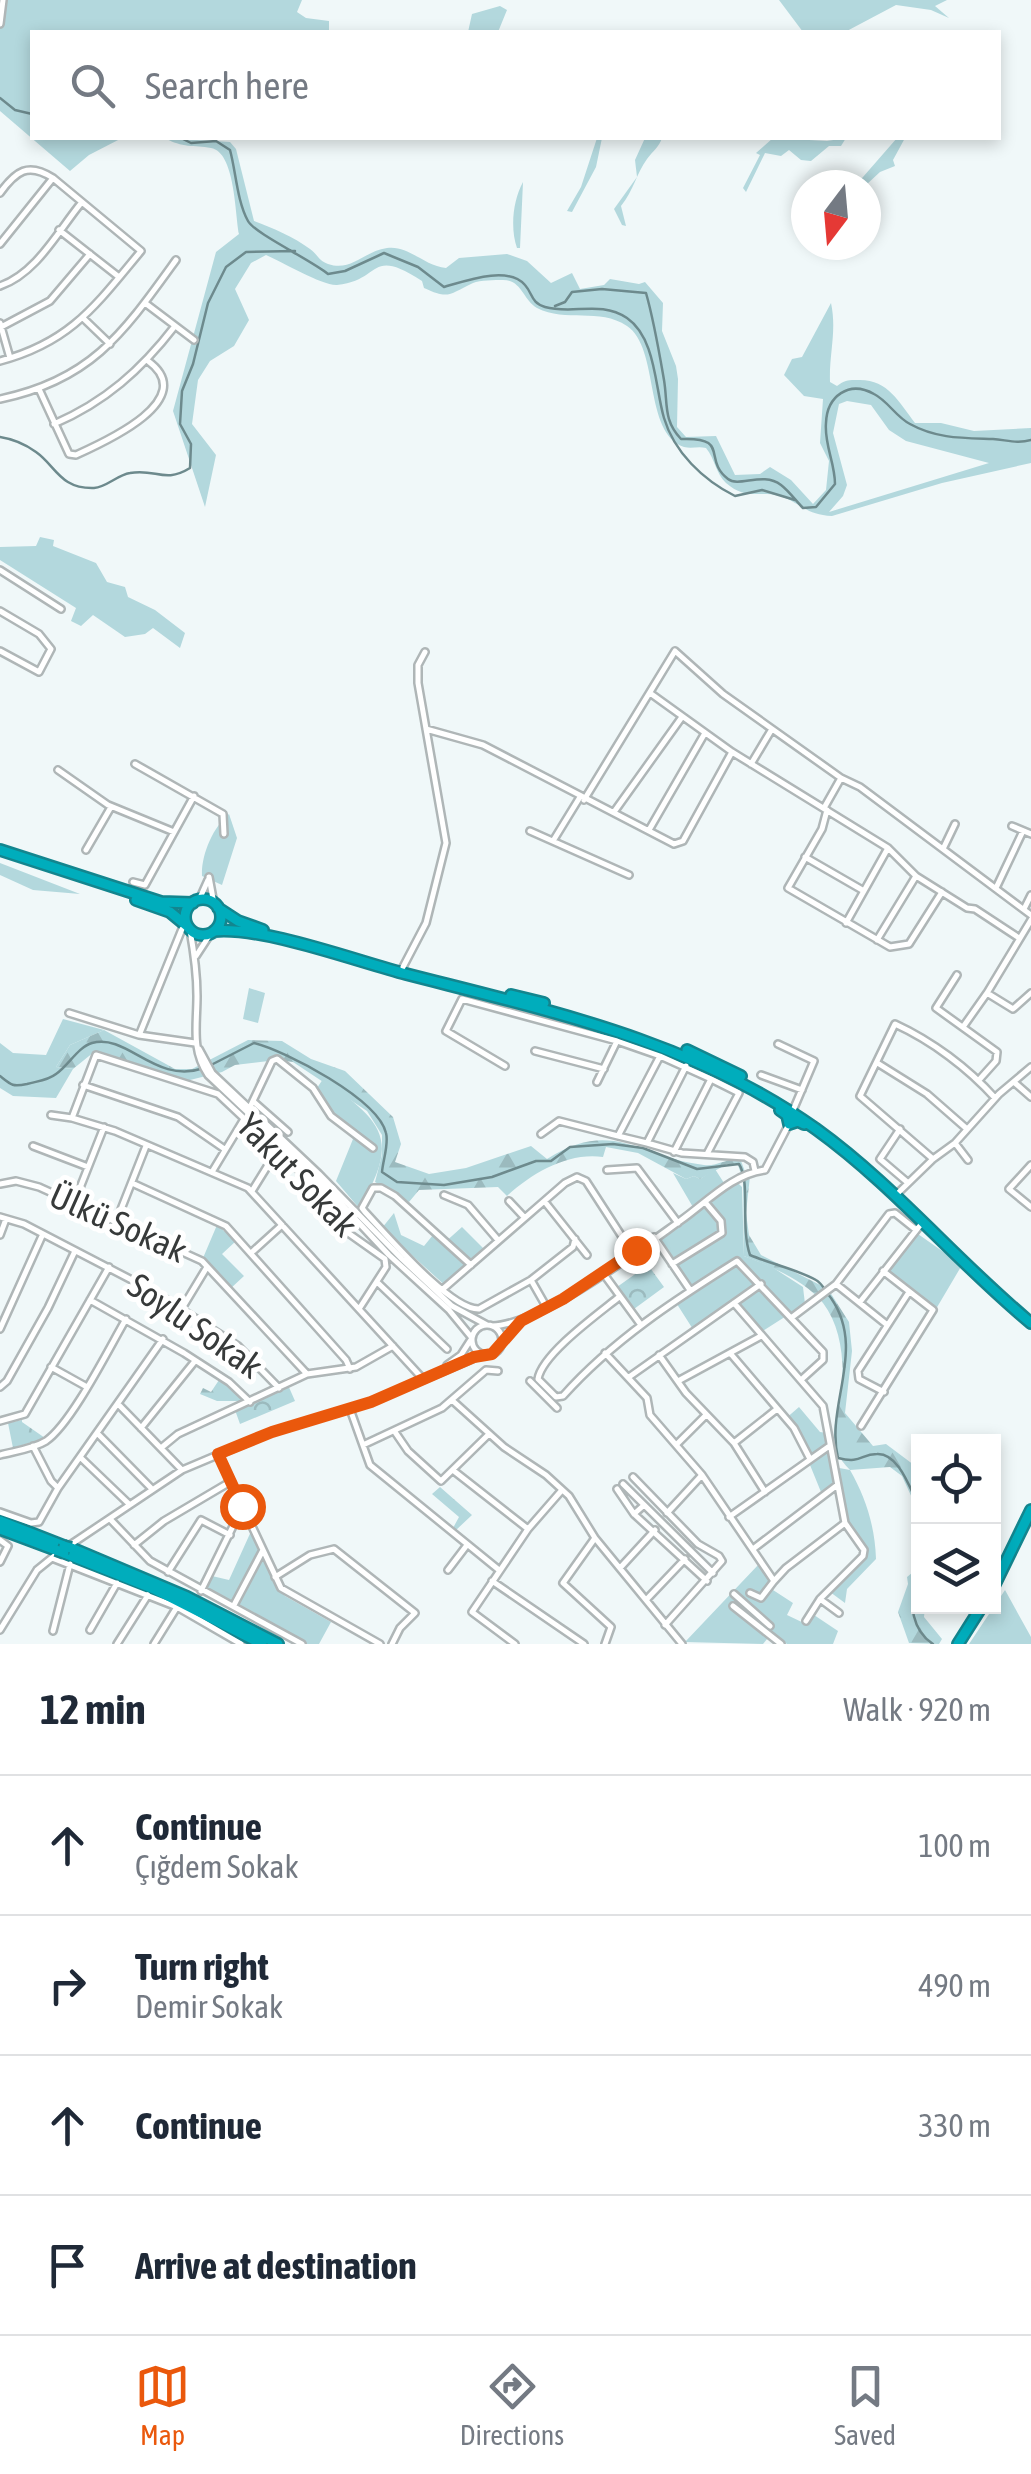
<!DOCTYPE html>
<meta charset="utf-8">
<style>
:root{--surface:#fff;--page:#f6f6f7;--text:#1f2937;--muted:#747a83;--line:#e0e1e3;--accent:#ea580c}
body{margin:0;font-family:"Asap Condensed",sans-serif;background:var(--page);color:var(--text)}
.controls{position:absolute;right:30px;bottom:30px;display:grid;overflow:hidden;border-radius:0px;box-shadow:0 5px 15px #0003}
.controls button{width:90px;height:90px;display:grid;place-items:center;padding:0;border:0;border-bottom:2px solid var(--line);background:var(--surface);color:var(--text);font:50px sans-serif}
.compass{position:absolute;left:791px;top:170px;width:90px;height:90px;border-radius:50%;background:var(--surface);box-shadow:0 5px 15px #0003;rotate:196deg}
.stop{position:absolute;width:30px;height:30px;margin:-22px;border:8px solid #ea580c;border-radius:50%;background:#fff}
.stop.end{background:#ea580c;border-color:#fff;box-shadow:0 2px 10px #0008}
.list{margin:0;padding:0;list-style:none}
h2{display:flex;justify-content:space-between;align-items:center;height:130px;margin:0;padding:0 40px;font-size:42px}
h2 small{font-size:32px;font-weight:400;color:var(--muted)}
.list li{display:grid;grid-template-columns:65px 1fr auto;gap:30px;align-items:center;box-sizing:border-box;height:140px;padding:0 40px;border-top:2px solid var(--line)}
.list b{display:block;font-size:38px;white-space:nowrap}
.list p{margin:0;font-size:32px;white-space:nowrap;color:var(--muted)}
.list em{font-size:32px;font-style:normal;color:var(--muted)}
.icon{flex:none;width:55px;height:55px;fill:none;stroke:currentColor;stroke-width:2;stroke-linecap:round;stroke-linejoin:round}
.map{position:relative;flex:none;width:1031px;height:1644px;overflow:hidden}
.search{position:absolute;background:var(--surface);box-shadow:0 5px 15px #0003;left:30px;right:30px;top:30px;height:110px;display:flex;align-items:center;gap:25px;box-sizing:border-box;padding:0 35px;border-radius:0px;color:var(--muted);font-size:38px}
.sheet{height:690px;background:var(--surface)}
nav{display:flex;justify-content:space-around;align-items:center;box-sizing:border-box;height:140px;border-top:2px solid var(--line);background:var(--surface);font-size:28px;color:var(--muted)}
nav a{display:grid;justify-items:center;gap:5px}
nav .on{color:var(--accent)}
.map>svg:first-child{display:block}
.green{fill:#b3d8dd;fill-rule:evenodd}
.forest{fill:url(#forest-firs)}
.park{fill:url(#park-crowns)}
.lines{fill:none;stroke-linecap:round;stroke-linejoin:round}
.stream{stroke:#6d8a8d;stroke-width:2.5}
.minor-casing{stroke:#afb6b7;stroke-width:10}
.highway-casing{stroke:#13858e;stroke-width:14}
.minor{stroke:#fff;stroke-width:5}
.highway{stroke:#00adbc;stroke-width:9}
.highway-bridge-casing{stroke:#13858e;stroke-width:14;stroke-linecap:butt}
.highway-bridge{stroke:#00adbc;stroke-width:9}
.route{stroke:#ea580c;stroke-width:12}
.labels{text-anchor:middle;stroke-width:10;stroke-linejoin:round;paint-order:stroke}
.street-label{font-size:35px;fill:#373a3a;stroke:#fff}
</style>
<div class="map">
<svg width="1031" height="1644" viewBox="0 0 1031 1644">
<defs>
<pattern id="forest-firs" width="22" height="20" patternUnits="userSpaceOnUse" patternTransform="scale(2.5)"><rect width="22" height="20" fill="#b3d8dd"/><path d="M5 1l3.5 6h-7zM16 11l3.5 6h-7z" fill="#9bbabe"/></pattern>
<pattern id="park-crowns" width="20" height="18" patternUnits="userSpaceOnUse" patternTransform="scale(2.5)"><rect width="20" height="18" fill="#b3d8dd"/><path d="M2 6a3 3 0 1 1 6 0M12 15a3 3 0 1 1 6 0" fill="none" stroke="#9bbabe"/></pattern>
</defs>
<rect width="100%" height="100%" fill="#f0f8f9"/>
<path class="green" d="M0,0H302L297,12L306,18L329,21V31L32,32V138H122L89,155L70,171L0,111Z
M779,0H947L935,6L949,18L931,10L896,5L845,32H803Z
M500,6L507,10L498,32H468L472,14Z
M165,138L230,142L236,149L254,221C273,228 294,237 310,249C318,255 319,261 328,264C352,272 364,251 387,248C409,245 424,266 446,268L459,258L507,254L527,261L551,283L572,273L580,289L604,285L610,279L639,284L645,282L663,303L662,331L676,366L678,379L677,427L686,437L716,436L735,475L760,474L770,467L791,480L813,504L826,490L829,461L820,443L823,399L804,396L784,375L792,359L802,357L831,303C837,331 829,354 830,382L837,386C846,379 850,380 860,380C888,380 899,402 915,423H941L974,431L1031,428V463L942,483L832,516C806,515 801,503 780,496C758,490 747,501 726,483C716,474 715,459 706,448C698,446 692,449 684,447C643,433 660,348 627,326C599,307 566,323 537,308C523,300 522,280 503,280C495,280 480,280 473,283C449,294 450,300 424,288L422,281C368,246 382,281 337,285C323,286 282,262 266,255L251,263L235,289L249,320L234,346L210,361L198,380L192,424L216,455L205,507L173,411L216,252L239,234C235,213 235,152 211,148C194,145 182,148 165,138ZM847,401L871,405L889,430L906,441L989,463L829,512L843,496L847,485L833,433L839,404Z
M597,138H602L596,167L572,212L567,211L581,187Z
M645,138H662C659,147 653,151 647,159C636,174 634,190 621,206L626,226L622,225L614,209L637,177L635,160Z
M773,138L827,141L846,138L841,146H829L811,161L801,160L789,150L781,156L765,153L746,192L743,188L760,155L756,153Z
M897,138H905L893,160L895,166L880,172L866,185H856Z
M523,182L520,248H517C510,228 513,200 523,182Z
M40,537L54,540L53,546L96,563L107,582L125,587L128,597L155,610L185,633L180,648L153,628L145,634L125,637L93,615L81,626L71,621L76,608L0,560V547L36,546Z
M229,814L237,838L222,885L202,876C201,855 213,827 229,814Z
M0,863L80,894L33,890L0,875Z
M249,988L265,993L258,1023L243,1019Z
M63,1019L104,1030L70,1045L56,1067L73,1069L56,1098L13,1096L0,1088V1043L13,1053L46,1055Z
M323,1079C383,1122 401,1139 359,1208L336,1181L353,1139L313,1094Z
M715,1169L724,1183L737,1182L742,1187L744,1256L772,1267L803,1287L805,1304L758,1334L734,1308L696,1334L675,1301L688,1293L655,1244L697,1214L673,1173L686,1179L694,1176L700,1179Z
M394,1213L401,1235L424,1246L433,1235L443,1244L462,1227L487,1252L449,1289L382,1228Z
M217,1225L236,1241L222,1254L244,1276L230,1289L203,1258Z
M918,1234L962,1265L936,1309L887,1273Z
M799,1407L820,1432L827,1433L834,1467L850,1470C866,1498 875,1527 876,1559L847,1589L845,1603L830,1592L866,1554L848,1526L840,1483L821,1492L799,1438L784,1420Z
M253,1527L276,1571L273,1579L285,1596L331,1622L319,1644H303L204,1596L212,1576L229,1580Z
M759,1564L775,1586L773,1590L793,1603L787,1615L808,1625L814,1615L838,1631L833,1644H787L772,1633L763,1644L685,1642Z
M1005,1590L1031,1637V1644H969Z"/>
<path class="forest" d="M104,1030L175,1069H192L248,1040L282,1041L311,1059L345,1071L393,1117L401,1144L395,1162L429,1174L466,1168L531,1146L547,1159C613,1117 640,1158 704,1165C718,1167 726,1157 741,1161L747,1177L750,1176L746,1213L749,1235L761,1255L828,1289L849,1322L852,1351L845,1413L873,1446L886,1444L918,1468V1511L902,1476L890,1467L850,1470C829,1449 832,1433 839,1407C846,1375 844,1330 823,1303C805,1280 769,1266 744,1256L743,1180L738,1165L727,1164L700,1179L694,1176L686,1179L638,1153L606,1147L603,1157C568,1152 532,1173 507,1196L498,1187L419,1190L409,1202L375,1182L382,1155V1135L367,1111L293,1062L277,1060L235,1065L222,1072L174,1084L94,1052L73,1069L56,1067L70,1045Z
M219,1380L242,1397L244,1401H217L200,1394L203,1388L211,1392Z
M918,1568V1606L925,1607L924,1617L942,1639L939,1644L909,1643L898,1612L908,1584L907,1577Z"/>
<path class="park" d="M648,1265L664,1287L634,1309L617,1287Z
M288,1385L295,1401L240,1424L235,1410Z
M22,1420V1422L45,1438L13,1448L8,1423Z
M440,1487L472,1515L455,1531L453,1528L459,1517L432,1494Z"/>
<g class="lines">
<path class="stream" d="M0,98L15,110L32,114
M181,138L191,143L216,141L230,150C236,172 237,201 248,221C254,233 311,260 328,274L345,271L384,253L418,267L444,287C465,281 508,265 525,285C533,294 531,303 545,307C573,315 600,300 627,318C656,338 655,388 664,418C674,452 703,480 735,496L762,490L795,500
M555,306L565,302L572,292L602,289L646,293C654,321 659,351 664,380C668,404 663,420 681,439C731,437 702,459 728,479C739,488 763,471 781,485C789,491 796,501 803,508L816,507L835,484C835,463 824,444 826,423C827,396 849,380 874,394C888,401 896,417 910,424C937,439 964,438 993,439C1007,440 1017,444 1031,440
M0,437C13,439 25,444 36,452C56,466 60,489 94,488C107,487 117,475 130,473C156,468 164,484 190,468L191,444L180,424L182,391L193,364L208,303L226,267L246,252L295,251
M211,1065L254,1043C286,1051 378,1099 386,1133C389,1144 383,1160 382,1172L397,1182L444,1185L492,1177L536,1161H551L570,1147L613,1144L643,1148L697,1169L739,1164C751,1183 740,1226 750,1255C771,1264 796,1269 816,1280C822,1283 826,1292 831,1298C867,1350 825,1405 838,1458C862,1464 860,1454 877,1454C899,1453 910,1489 918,1504
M0,1076C11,1085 12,1087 27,1084C37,1081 47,1081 56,1074C68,1066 78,1047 92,1043C128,1033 155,1085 204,1068
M918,1582C907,1603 913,1631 933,1644"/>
<defs>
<path id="minor" d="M0,24L3,0
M0,193C16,171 28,162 53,178L141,251C96,305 71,342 0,361
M59,230L119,277
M0,244L53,178
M0,286C37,273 58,231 82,202
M145,303L194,340
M83,318L110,344
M0,323L10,358
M1,327L50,301L90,254
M39,389L69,454L76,455C107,441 200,399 148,361
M0,399C92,380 124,332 176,260
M54,424C105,402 141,370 175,326
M0,570L61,609
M0,611L39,634L51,649L39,672L0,651
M650,693L732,752L888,848L916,876L967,908L975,909L1019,938
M426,729L483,745L674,844L683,841L732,752
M135,764L223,814L224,834
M751,764L772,729
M58,770L108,805L174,832
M584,800L675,651L723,694L841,778L860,787L1031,915
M824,808L841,778
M827,810L822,829L788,888L890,947L909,944L942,892
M614,812L682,717
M1012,826L1031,834
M649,830L705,733
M530,831L629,875
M553,841L580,797
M943,849L955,824
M86,850L111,807
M805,857L864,891
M209,877L214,904
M133,882L145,885L194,796
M996,888L1023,831
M199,900L208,880
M1024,909L1031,895
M1031,920L987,993L1013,1009L1031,993
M846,923L888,848
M190,930C194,952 197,974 197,996C197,1026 191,1049 208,1075L316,1177L389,1255L449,1310L472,1338
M877,940L916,876
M196,956L211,933
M403,967L426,923L446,843L418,683V665L425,652
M957,975L936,1008L997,1052L996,1061L979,1080
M69,1013L139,1035L195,1043
M963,1027L987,993
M140,1033L182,929
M778,1044L814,1061L794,1108
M199,1049L212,1073L319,1174L402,1259L452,1306L487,1325
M535,1051L604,1069
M879,1064L927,1094L967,1129
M505,1066L446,1031L462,999L617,1041L660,1056
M686,1066L647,1143L682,1153L745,1157L753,1162L755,1171
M761,1075L802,1090
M597,1082L617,1041
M1015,1083L1031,1097
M83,1085L178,1117L223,1148
M254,1102L288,1132
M251,1105L272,1061L277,1059L313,1088L331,1116L373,1148
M51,1115L72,1118L115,1131L248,1188L422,1378
M72,1118L96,1055L218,1094L319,1189L344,1230L385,1259L386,1267L359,1309
M900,1129L880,1159L907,1182
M541,1134L559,1121L618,1136
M647,1143L618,1136L660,1056L711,1079L674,1152
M955,1143L968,1160
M33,1146L88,1167
M707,1154L739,1093L711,1079
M933,1159L860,1096L895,1024C932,1041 968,1068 995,1098
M1031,1165L1009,1189L1031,1207
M607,1170L637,1168L678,1223
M212,1172L244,1119
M132,1183L226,1226L346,1360L350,1369
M0,1184L16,1181L39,1187L202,1261L307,1374
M252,1191L278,1149
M899,1192L933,1159L955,1143L999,1094L1031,1067
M444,1195L468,1205L498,1240
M509,1201L524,1217
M545,1202L587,1255
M74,1203L104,1127
M0,1217L24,1224L153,1291L238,1346L279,1388
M116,1222L146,1146
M0,1235L6,1219
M654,1237L690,1290
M251,1253L282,1225
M672,1264L722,1233L721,1221L705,1202
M471,1265L395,1196L381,1188H373L362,1208L365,1212C386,1234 450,1310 479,1309L531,1280L573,1247L575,1239
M603,1273L641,1325
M531,1280L547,1308
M377,1282L447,1349
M836,1284L886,1324
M443,1289L565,1183L577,1177L586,1181L632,1252
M619,1297C598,1314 542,1354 538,1379L556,1397L563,1396C613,1340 675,1300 737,1261L823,1352V1360L802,1379
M90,1300L184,1353L229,1382L250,1402
M860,1302L922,1223
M181,1310L207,1267
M791,1318L836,1284L889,1214L895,1213L915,1229
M472 1340a15 15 0 1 1 30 0a15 15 0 1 1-30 0Z
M492,1326C540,1325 638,1251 680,1221C707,1202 732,1174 765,1170L789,1124
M0,1329L42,1236
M503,1341L519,1323
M605,1353L647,1398L650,1415L702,1475L774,1581L786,1568L845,1523L823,1406L734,1303
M730,1353L794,1428L810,1459
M659,1355L686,1393L734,1443L765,1492
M447,1365L461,1355L470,1341
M51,1367L87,1387
M629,1377L761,1284
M530,1381L557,1408
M678,1381L761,1336
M0,1387L7,1381L48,1308L75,1251
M884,1392L859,1379L858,1371L909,1292
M453,1401L504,1447L546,1475L569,1496L595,1538L682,1644
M118,1404L182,1470
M350,1409L370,1465L499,1570
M0,1421L25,1414L109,1267
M861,1426L933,1310L883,1271
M141,1428L195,1361
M395,1432L408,1451L441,1481L489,1434
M98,1434L152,1489
M734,1443L777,1409
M677,1444L706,1415
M363,1445L442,1408L486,1370L498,1371
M33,1446L51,1481L58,1488
M161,1448L178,1434L307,1374L356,1367L393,1346
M218,1454L281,1588L380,1644
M0,1455C15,1451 33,1449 46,1441C72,1423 109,1348 126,1319
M81,1458L129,1504
M454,1471L528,1529
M633,1477L698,1544L719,1556L722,1561L665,1625
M623,1484L713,1573
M617,1489L634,1514
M643,1506L634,1514L707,1581
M0,1512L31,1523L39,1522L58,1488L163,1339
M667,1513L702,1475
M729,1517L828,1447
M110,1519L150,1561L302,1644
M595,1538L563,1583L611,1627L605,1644
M0,1540L8,1546L0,1562
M134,1545L164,1521L230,1482
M67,1547L182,1470L272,1432L371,1402L484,1354
M753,1549L836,1486
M52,1558L177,1607L241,1644
M620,1568L655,1530
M448,1570L467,1545
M168,1572L201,1520L230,1535
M275,1577L310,1555L334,1549L415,1613L400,1628L392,1644
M492,1581L584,1644
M201,1591L242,1508
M750,1593L761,1598L774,1581
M734,1594L770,1626
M820,1599L839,1613
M646,1600L685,1559
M234,1605L263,1550
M733,1606L781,1644
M806,1621L820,1599L863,1556L864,1550L845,1523
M0,1630L37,1570L58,1553
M90,1630L117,1583
M53,1631L70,1564
M117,1644L148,1595
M154,1644L177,1607
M515,1644L472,1612L528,1529L562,1490"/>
<path id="highway" d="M0,850L161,902L193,903
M185 917a18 18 0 1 1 36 0a18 18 0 1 1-36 0Z
M136,900L170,912L187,926
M218,908L238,921L263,930
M214,931C262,926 356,961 406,974C550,1011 693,1041 816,1129C895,1186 957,1262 1031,1323
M511,995L544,1003
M687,1050L741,1076
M780,1110L787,1115L789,1124L798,1121L804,1124
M0,1521L64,1546
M0,1529L56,1550
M71,1548L187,1597L278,1644
M64,1553L154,1589L262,1644
M994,1586L1031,1510
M958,1644L982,1606"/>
</defs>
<use href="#minor" class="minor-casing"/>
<use href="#highway" class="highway-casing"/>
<use href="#minor" class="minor"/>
<use href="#highway" class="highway"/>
<defs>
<path id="highway-bridge" d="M64,1546L71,1548
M56,1550L64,1553"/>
</defs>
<use href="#highway-bridge" class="highway-bridge-casing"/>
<use href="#highway-bridge" class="highway-bridge"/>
</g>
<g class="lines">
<path class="route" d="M242,1506L218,1454L272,1432L371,1402L474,1357L492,1354L521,1321L563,1299L636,1250"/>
</g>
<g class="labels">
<g class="street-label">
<text transform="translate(297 1175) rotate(46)" y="12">Yakut Sokak</text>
<text transform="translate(118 1223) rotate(24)" y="12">Ülkü Sokak</text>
<text transform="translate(195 1326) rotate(35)" y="12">Soylu Sokak</text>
</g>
</g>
</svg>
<div class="controls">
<button><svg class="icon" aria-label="locate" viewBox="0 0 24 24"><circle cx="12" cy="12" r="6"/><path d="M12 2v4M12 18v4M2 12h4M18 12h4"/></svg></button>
<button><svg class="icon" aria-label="layers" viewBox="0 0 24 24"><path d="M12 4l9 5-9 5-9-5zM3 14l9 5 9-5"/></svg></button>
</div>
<svg class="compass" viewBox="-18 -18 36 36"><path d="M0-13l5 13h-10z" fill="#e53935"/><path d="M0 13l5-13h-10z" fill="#747a83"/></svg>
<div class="stop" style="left:242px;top:1506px"></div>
<div class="stop end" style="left:636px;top:1250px"></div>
<div class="search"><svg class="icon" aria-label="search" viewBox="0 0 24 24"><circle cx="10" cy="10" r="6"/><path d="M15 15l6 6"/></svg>Search here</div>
</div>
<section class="sheet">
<h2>12 min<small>Walk · 920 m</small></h2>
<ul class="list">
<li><svg class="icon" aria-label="ahead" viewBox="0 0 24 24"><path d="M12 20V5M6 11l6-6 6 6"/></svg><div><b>Continue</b><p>Çığdem Sokak</p></div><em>100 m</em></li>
<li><svg class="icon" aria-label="right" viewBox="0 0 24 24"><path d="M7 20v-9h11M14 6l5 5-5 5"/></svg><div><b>Turn right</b><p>Demir Sokak</p></div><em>490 m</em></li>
<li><svg class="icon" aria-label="ahead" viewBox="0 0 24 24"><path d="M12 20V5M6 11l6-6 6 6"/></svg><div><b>Continue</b></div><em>330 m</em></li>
<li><svg class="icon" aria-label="arrive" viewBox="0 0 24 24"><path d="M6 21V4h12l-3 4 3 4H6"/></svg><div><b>Arrive at destination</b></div></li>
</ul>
</section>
<nav>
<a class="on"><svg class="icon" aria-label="map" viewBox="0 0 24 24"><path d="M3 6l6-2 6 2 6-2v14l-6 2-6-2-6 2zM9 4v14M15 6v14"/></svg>Map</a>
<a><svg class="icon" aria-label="directions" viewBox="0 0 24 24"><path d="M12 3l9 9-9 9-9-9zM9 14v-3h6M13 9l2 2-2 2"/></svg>Directions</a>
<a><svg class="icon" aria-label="saved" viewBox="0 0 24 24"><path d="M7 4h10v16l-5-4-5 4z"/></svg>Saved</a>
</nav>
